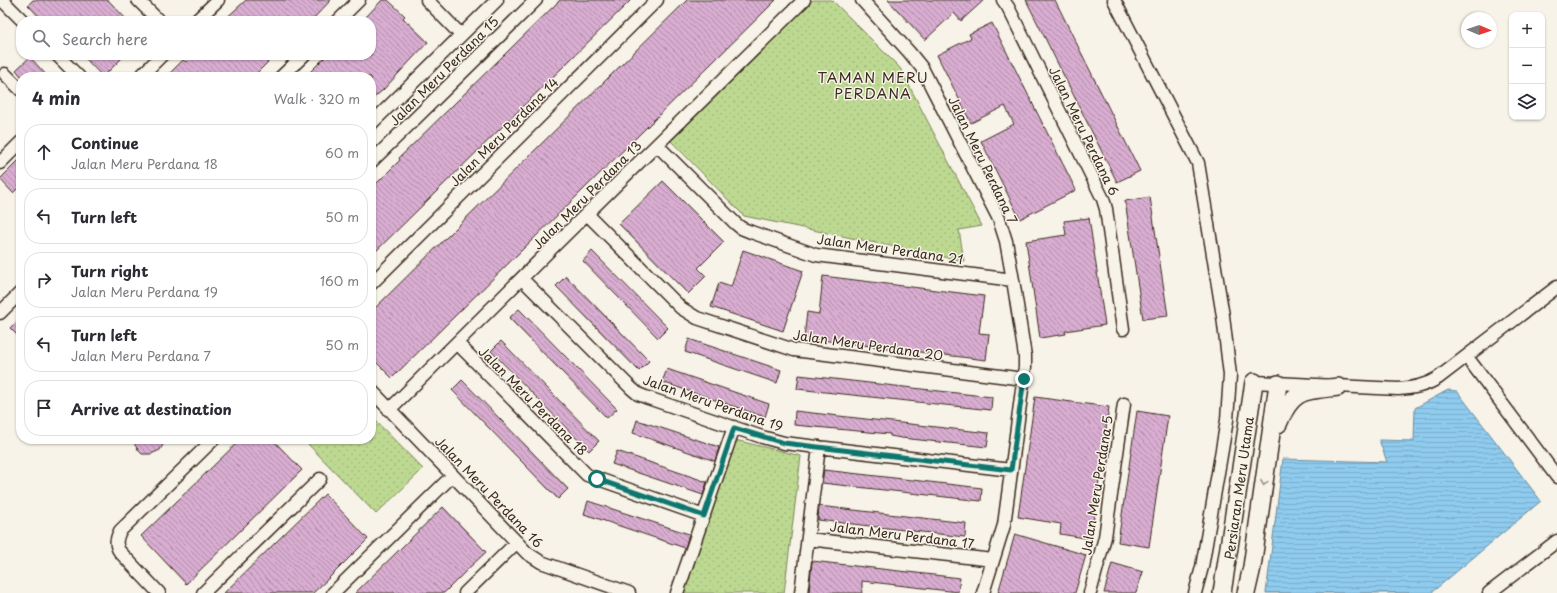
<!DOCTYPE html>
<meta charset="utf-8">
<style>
:root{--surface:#fff;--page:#f7f7f7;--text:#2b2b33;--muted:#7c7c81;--line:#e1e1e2}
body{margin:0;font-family:"Playpen Sans",sans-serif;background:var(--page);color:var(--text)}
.controls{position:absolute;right:12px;top:12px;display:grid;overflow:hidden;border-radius:8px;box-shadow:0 1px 3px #0004}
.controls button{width:36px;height:36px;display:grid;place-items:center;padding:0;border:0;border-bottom:1px solid var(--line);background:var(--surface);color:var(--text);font:20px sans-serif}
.compass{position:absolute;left:1461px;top:12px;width:36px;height:36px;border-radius:50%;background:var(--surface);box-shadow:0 1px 3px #0004;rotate:92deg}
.stop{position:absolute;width:12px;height:12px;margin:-9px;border:3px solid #0f766e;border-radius:50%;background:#fff}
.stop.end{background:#0f766e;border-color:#fff;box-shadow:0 1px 4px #0008}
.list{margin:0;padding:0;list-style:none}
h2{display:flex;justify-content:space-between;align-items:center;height:52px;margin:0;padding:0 16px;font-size:17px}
h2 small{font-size:13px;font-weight:400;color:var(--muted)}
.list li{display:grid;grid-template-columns:26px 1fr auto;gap:12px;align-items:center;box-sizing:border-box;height:56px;margin:0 8px 8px;padding:0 8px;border:1px solid var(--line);border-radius:16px}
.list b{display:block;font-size:15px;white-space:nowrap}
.list p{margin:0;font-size:13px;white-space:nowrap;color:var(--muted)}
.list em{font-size:13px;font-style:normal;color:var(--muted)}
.icon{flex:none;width:22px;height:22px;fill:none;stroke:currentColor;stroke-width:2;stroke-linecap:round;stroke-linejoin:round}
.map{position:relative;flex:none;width:1557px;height:593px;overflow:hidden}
.search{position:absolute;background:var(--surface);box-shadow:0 1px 3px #0004;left:16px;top:16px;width:360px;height:44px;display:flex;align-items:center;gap:10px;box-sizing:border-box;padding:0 14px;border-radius:16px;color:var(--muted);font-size:15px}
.panel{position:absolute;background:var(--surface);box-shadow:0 1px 3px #0004;left:16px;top:72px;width:360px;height:372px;border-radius:16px}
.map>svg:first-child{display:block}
.park{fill:url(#park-dots);stroke:#7c8258}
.water{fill:url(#water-rules);stroke:#6d8b9b}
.building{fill:url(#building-back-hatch);stroke:#3b2a1e}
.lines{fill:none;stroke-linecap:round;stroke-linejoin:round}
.minor-casing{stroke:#3b2a1e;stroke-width:15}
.secondary-casing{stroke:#3b2a1e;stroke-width:20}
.minor{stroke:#f7f3e8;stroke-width:12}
.secondary{stroke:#f7f3e8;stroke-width:17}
.oneway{stroke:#998e83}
.route{stroke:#0f766e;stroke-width:5}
.labels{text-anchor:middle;stroke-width:3;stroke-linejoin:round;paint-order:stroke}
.street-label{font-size:13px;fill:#3b2a1e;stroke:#f7f3e8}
.neighbourhood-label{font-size:14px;letter-spacing:1px;fill:#3b2a1e;stroke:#f7f3e8}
</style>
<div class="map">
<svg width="1557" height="593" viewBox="0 0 1557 593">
<defs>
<pattern id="park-dots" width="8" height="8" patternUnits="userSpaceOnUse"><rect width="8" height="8" fill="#bdd991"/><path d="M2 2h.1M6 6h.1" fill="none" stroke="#a3ba7d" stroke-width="1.8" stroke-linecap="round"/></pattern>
<pattern id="water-rules" width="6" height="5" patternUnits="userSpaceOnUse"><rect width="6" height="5" fill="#8ecbee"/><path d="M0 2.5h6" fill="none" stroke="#7baecc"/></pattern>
<pattern id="building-back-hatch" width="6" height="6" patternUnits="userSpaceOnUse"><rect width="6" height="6" fill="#d8add1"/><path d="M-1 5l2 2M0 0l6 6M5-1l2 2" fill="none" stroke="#b08da9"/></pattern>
</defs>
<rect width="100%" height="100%" fill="#f7f3e8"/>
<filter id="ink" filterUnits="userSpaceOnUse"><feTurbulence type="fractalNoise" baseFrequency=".025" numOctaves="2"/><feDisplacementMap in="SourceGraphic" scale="8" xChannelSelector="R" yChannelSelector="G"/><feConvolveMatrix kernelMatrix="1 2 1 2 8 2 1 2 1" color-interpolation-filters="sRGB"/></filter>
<g filter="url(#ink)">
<path class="park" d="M813,0H832L900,68L982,226L959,230L964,261L744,216L669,139Z
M371,416L423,469L376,514L303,439H371Z
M735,440L801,456L784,593H676Z"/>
<path class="water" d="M1448,390L1457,391L1541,501L1431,593H1266L1283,459L1387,462L1379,440L1414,441L1415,408Z"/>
<path class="building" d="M33,0H108L128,21H43L28,5Z
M246,0H331L311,21H223Z
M382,0H388L405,16L403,18L428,42L383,90L371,100V77H305L327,55H371V21H368L365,18Z
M560,0H631L371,256V189L400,160L399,158Z
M687,0H776L392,378L371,357V312Z
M888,0H984L961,21L954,13L925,40Z
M1026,0H1055L1140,171L1117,182Z
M992,23L1076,190L1020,219L981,141L1014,124L1005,106L971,123L937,55L971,38L969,34Z
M82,55H125L103,77Z
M192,55H275L253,77H166L183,60L186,62Z
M30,57L48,77H22L16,70Z
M21,158V185L13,193L0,179Z
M663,181L724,242L698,268L706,276L688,294L619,224Z
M1150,197L1168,316L1143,319L1125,201Z
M1089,218L1105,325L1065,331L1066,334L1040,338L1026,241L1066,235L1064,221Z
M743,250L803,271L783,331L711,307L719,283L731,287Z
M592,251L668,328L658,338L583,261Z
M566,276L649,361L639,371L556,286Z
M823,276L984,296L979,333L989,334L986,360L804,338L807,312L819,314Z
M519,309L617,409L607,418L509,318Z
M21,317V339L10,328Z
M689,339L781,370L777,383L685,352Z
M501,341L599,441L589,451L491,351Z
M667,369L769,404L765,417L662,382Z
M799,375L992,397L991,410L797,389Z
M462,380L568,489L558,499L452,390Z
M1035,397L1109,407L1091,539L1060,534L1061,524L1018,517Z
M795,411L989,433L987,447L901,438L890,436V434L794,425Z
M1137,411L1168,416L1149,547L1118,542Z
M637,420L719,447L715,461L633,433Z
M134,439H166L160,450L151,454H142L139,451L135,445Z
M241,439H272L302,470L186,584L141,536Z
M617,451L707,482L703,495L612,464Z
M824,470L982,488L981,501L822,483Z
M325,494L368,539L330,577L313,593H224Z
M588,501L689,534L685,548L584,514Z
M819,506L966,523L965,537L818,520Z
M443,507L486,552L470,567L444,593H355Z
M1015,534L1086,555L1075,593H998Z
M812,561L960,578L958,592L862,581V593H809Z
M1112,563L1143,572L1136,593H1104Z"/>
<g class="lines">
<defs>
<path id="minor" d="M2,0L23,21
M138,0L159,21
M427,0L461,35
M862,0L909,52L922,68L999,219L1006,241L1013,280L1025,356V367L1004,525L983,593
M1003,0L1008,7L1103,199L1106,209L1123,329
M1114,0L1198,163L1223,316L1230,375L1227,420L1202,567L1195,593
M196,21L218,0
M338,21L359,0
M57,55L79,77
M5,74L21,90
M140,77L162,55
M281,77L304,55
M371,124L497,0
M657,145L735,223L741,228L751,232L816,255L1013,280
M371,162L536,0
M0,163L21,142
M587,214L681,308L697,318L794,350L1024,379
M522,279L631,388L638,394L648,398L762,437L784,443L1011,470
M371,284L657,0
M0,313L21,292
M457,343L587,475L704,516
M1467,357L1557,477
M1254,382L1398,389C1413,388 1425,386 1438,378L1557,287
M371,390L527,553L541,562L629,593
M389,410L554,246L804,0
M808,539L993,560
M159,593L120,552C115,545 116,539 120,531L214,439
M203,593L320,479
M333,593L452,476
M465,593L517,542
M677,593L734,427
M801,593L819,447
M1090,593L1105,537L1124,404
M1489,593L1557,541"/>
<path id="secondary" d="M1278,424C1292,389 1303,391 1338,387
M1222,593L1254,382
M1246,593L1252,567L1278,384"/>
</defs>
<use href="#minor" class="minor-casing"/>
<use href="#secondary" class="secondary-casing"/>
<use href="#minor" class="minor"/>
<use href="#secondary" class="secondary"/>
</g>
<defs><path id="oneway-chevron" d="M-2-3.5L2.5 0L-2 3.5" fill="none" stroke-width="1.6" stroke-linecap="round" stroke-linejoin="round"/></defs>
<use class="oneway" href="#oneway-chevron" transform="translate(1264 483) rotate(98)"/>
</g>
<g class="lines" filter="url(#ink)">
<path class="route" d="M597,479L704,516L734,428L784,443L1011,470L1024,379"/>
</g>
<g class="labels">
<g class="street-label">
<text transform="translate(444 71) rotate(-45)" y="5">Jalan Meru Perdana 15</text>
<text transform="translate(1084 131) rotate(64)" y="5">Jalan Meru Perdana 6</text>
<text transform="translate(504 132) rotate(-45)" y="5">Jalan Meru Perdana 14</text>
<text transform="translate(983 160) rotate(64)" y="5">Jalan Meru Perdana 7</text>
<text transform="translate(587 195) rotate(-45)" y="5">Jalan Meru Perdana 13</text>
<text transform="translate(890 249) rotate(8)" y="5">Jalan Meru Perdana 21</text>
<text transform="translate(868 345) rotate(8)" y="5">Jalan Meru Perdana 20</text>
<text transform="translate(533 401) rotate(45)" y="5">Jalan Meru Perdana 18</text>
<text transform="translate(713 403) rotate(19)" y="5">Jalan Meru Perdana 19</text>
<text transform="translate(1097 485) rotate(-81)" y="5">Jalan Meru Perdana 5</text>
<text transform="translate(1239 488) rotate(-82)" y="5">Persiaran Meru Utama</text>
<text transform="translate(489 492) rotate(46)" y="5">Jalan Meru Perdana 16</text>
<text transform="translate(902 535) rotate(7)" y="5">Jalan Meru Perdana 17</text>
</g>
<g class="neighbourhood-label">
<text x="873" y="83">TAMAN MERU<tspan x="873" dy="16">PERDANA</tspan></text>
</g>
</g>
</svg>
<div class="controls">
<button>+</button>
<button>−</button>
<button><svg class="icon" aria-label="layers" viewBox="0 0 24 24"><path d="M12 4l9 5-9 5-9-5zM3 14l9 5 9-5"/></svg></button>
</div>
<svg class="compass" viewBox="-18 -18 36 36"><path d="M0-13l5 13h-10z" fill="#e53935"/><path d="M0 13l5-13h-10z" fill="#7c7c81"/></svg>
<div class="stop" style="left:597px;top:479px"></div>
<div class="stop end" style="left:1024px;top:379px"></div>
<div class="search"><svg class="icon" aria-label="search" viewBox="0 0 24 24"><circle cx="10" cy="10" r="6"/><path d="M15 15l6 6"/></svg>Search here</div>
<section class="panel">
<h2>4 min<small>Walk · 320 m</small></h2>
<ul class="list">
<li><svg class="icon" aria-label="ahead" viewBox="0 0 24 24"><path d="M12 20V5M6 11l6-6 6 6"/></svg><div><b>Continue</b><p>Jalan Meru Perdana 18</p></div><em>60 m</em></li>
<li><svg class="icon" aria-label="left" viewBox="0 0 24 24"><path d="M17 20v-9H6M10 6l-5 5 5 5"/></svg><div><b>Turn left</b></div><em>50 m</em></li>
<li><svg class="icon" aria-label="right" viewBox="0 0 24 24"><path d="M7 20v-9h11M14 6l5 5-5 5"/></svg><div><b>Turn right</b><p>Jalan Meru Perdana 19</p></div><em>160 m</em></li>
<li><svg class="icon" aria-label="left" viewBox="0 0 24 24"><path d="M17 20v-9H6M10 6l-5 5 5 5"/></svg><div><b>Turn left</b><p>Jalan Meru Perdana 7</p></div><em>50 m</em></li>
<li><svg class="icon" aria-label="arrive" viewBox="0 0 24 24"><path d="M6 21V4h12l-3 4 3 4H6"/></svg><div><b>Arrive at destination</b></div></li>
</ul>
</section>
</div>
